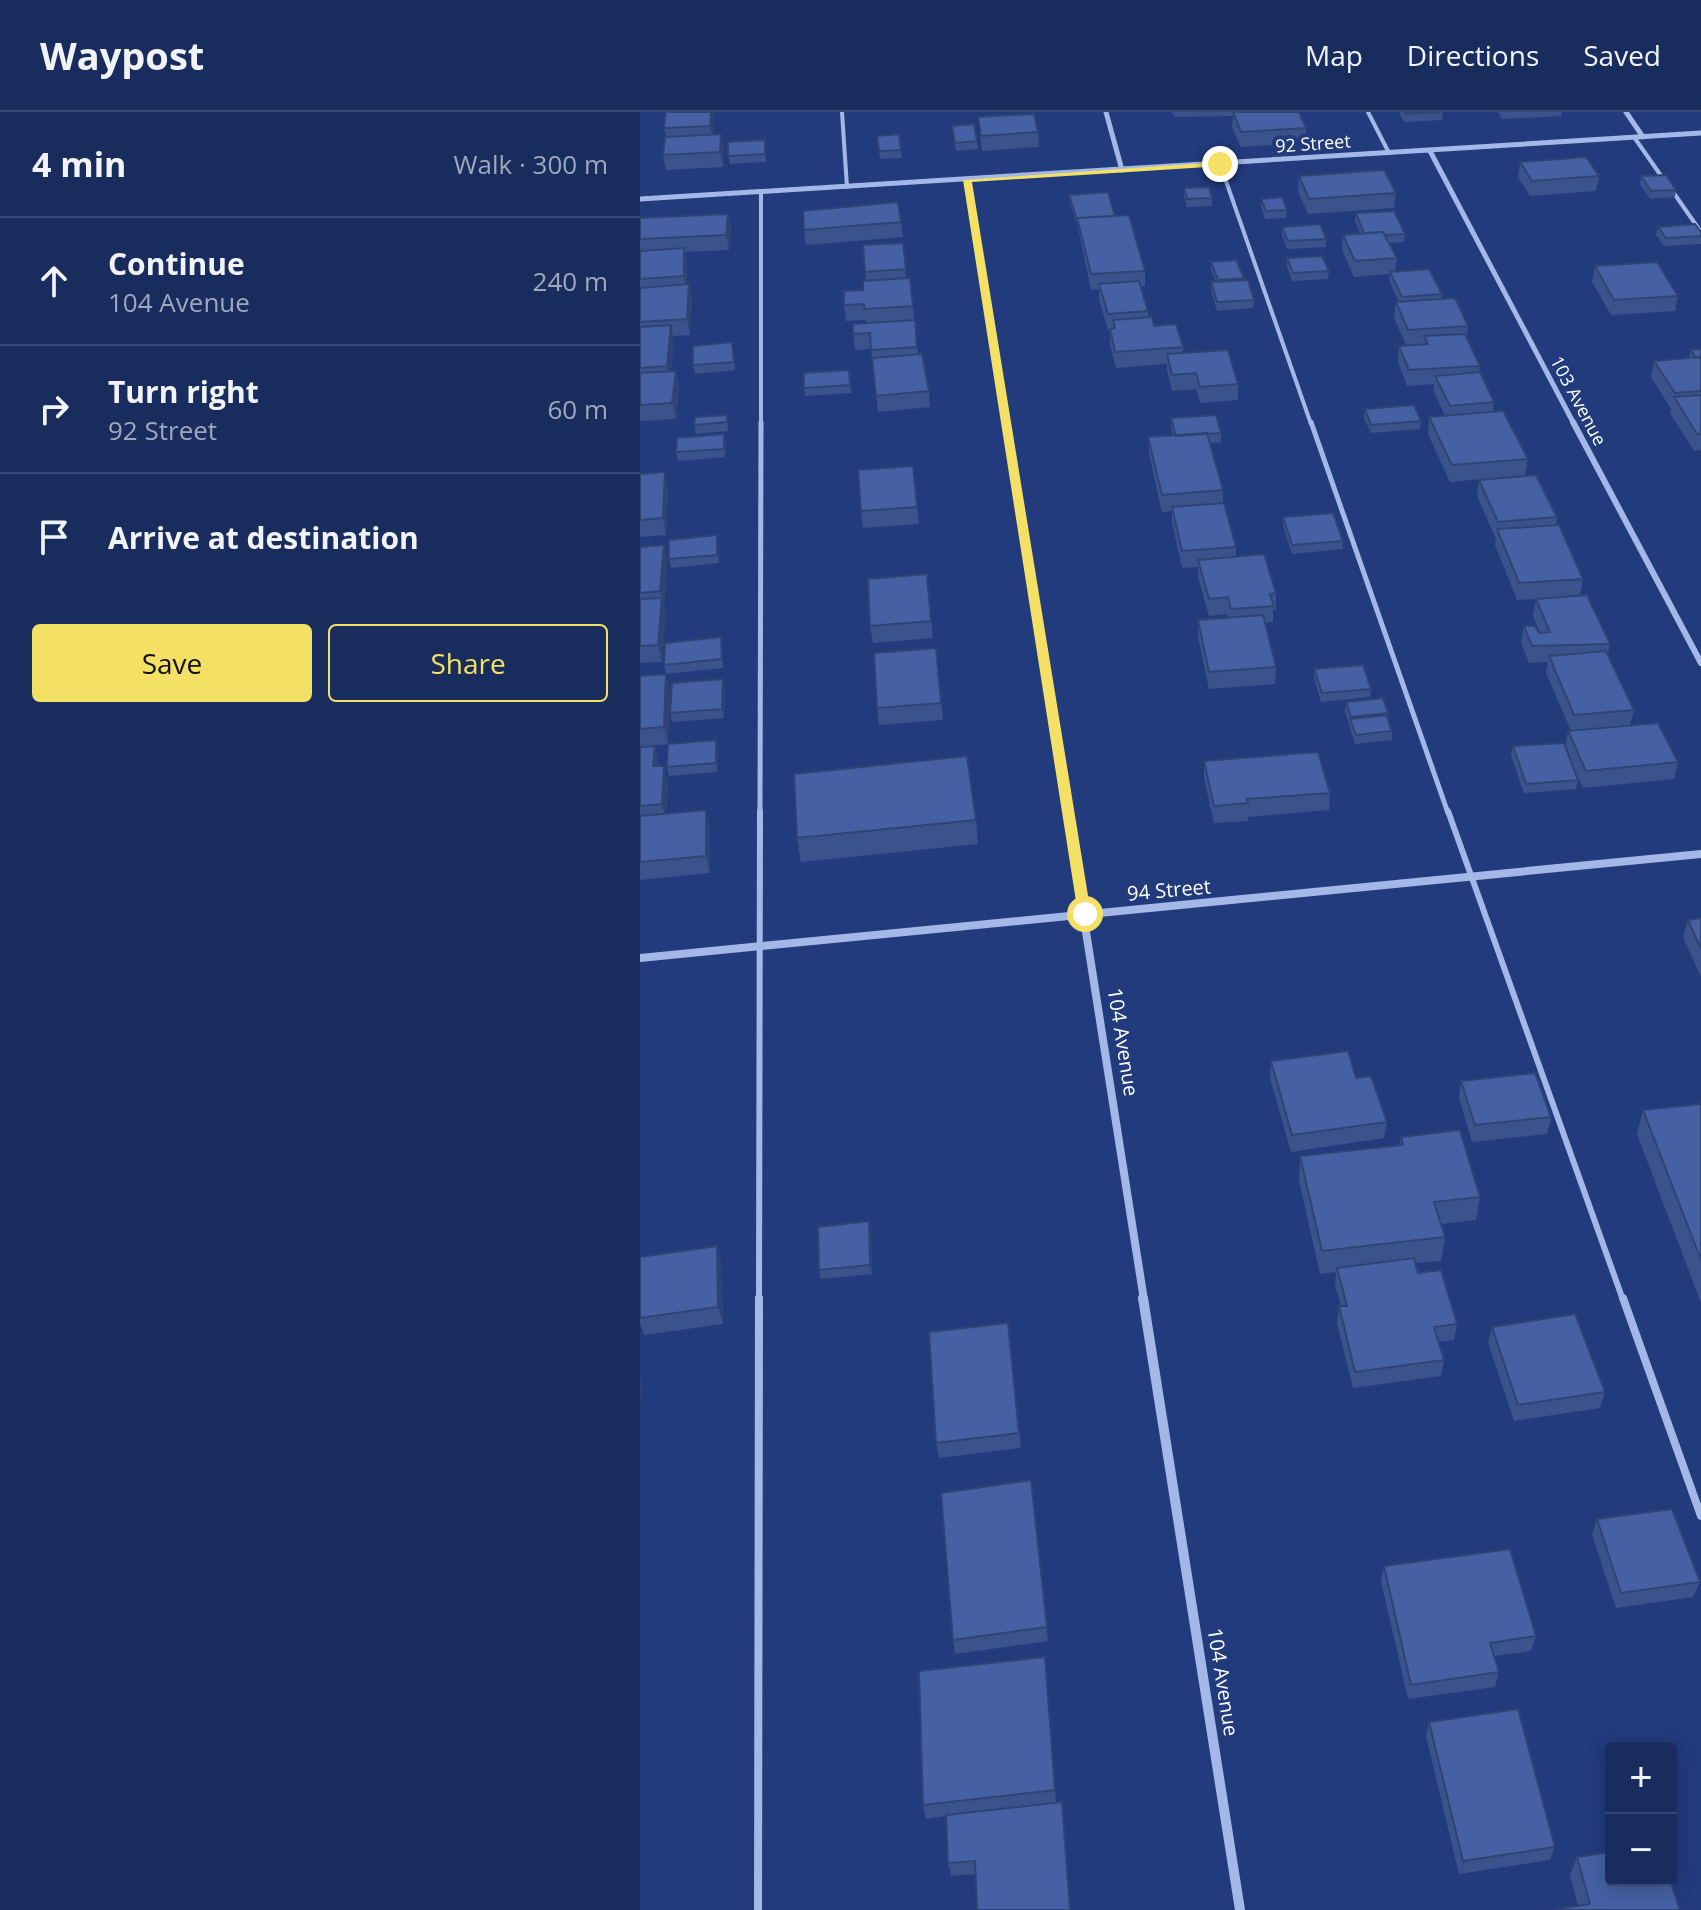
<!DOCTYPE html>
<meta charset="utf-8">
<style>
:root{--surface:#192c5e;--page:#223464;--text:#f1f3f6;--muted:#9fa7bc;--line:#374873;--accent:#f3e065}
body{margin:0;font-family:"Open Sans",sans-serif;background:var(--page);color:var(--text)}
.controls{position:absolute;right:24px;bottom:24px;display:grid;overflow:hidden;border-radius:8px;box-shadow:0 4px 20px #0003}
.controls button{width:72px;height:72px;display:grid;place-items:center;padding:0;border:0;border-bottom:2px solid var(--line);background:var(--surface);color:var(--text);font:40px sans-serif}
.stop{position:absolute;width:24px;height:24px;margin:-18px;border:6px solid #f3e065;border-radius:50%;background:#fff}
.stop.end{background:#f3e065;border-color:#fff;box-shadow:0 2px 8px #0008}
.list{margin:0;padding:0;list-style:none}
h2{display:flex;justify-content:space-between;align-items:center;height:104px;margin:0;padding:0 32px;font-size:34px}
h2 small{font-size:26px;font-weight:400;color:var(--muted)}
.list li{display:grid;grid-template-columns:52px 1fr auto;gap:24px;align-items:center;box-sizing:border-box;height:128px;padding:0 32px;border-top:2px solid var(--line)}
.list b{display:block;font-size:30px;white-space:nowrap}
.list p{margin:0;font-size:26px;white-space:nowrap;color:var(--muted)}
.list em{font-size:26px;font-style:normal;color:var(--muted)}
.actions{display:flex;gap:16px;padding:24px 32px}
.actions a{flex:1;padding:18px 0;border:2px solid var(--accent);border-radius:8px;text-align:center;font-size:28px;color:var(--accent)}
.actions .main{background:var(--accent);color:#111}
.icon{flex:none;width:44px;height:44px;fill:none;stroke:currentColor;stroke-width:2;stroke-linecap:round;stroke-linejoin:round}
.map{position:relative;flex:none;width:1061px;height:1798px;overflow:hidden}
header{display:flex;align-items:center;gap:48px;box-sizing:border-box;height:112px;padding:0 40px;background:var(--surface);border-bottom:2px solid var(--line)}
header strong{font-size:38px}
nav{display:flex;gap:44px;margin-inline-start:auto;font-size:28px}
main{display:flex}
aside{flex:1;background:var(--surface)}
.map>svg:first-child{display:block}
.lines{fill:none;stroke-linecap:round;stroke-linejoin:round}
.lane-far3{stroke:#a4b8e7;stroke-width:4}
.lane-far2{stroke:#a4b8e7;stroke-width:5}
.lane-far1{stroke:#a4b8e7;stroke-width:6}
.lane{stroke:#a4b8e7;stroke-width:8}
.street-far3{stroke:#a4b8e7;stroke-width:5}
.street-far2{stroke:#a4b8e7;stroke-width:6}
.street-far1{stroke:#a4b8e7;stroke-width:8}
.street{stroke:#a4b8e7;stroke-width:10}
.wall{fill:#3b538d}
.shaded-wall{fill:#304473}
.building{fill:#4561a4;stroke:#304473;stroke-width:2}
.route{fill:#f3e065}
.labels{text-anchor:middle;stroke-width:8;stroke-linejoin:round;paint-order:stroke}
.far-street-label{font-size:18px;fill:#fff;stroke:#213b7d}
.street-label{font-size:20px;fill:#fff;stroke:#213b7d}
</style>
<header>
<strong>Waypost</strong>
<nav><a>Map</a><a>Directions</a><a>Saved</a></nav>
</header>
<main>
<aside>
<h2>4 min<small>Walk · 300 m</small></h2>
<ul class="list">
<li><svg class="icon" aria-label="ahead" viewBox="0 0 24 24"><path d="M12 20V5M6 11l6-6 6 6"/></svg><div><b>Continue</b><p>104 Avenue</p></div><em>240 m</em></li>
<li><svg class="icon" aria-label="right" viewBox="0 0 24 24"><path d="M7 20v-9h11M14 6l5 5-5 5"/></svg><div><b>Turn right</b><p>92 Street</p></div><em>60 m</em></li>
<li><svg class="icon" aria-label="arrive" viewBox="0 0 24 24"><path d="M6 21V4h12l-3 4 3 4H6"/></svg><div><b>Arrive at destination</b></div></li>
</ul>
<div class="actions"><a class="main">Save</a><a>Share</a></div>
</aside>
<div class="map">
<svg width="1061" height="1798" viewBox="0 0 1061 1798">
<rect width="100%" height="100%" fill="#213b7d"/>
<g class="lines">
<path class="lane-far3" d="M202,0L207,75
M728,0L749,41
M994,25L1024,68
M580,52L671,312
M1031,77L1061,120
M121,312V80"/>
<path class="lane-far2" d="M671,310L808,701
M120,701L121,310"/>
<path class="lane-far1" d="M808,699L983,1188
M119,1188L120,699"/>
<path class="lane" d="M983,1186L1061,1404
M118,1798L119,1186"/>
<path class="street-far3" d="M466,0L482,58
M986,0L1003,25
M790,39L934,312
M327,68L365,312
M0,87L1061,21"/>
<path class="street-far2" d="M365,310L427,701
M933,310L1061,551"/>
<path class="street-far1" d="M427,699L504,1188
M0,846L1061,742"/>
<path class="street" d="M503,1186L600,1798"/>
</g>
<path class="wall" d="M532,0H659L666,16V31L601,35L592,15L593,4L534,5Z
M759,0H803L802,8L764,10Z
M858,0H922L921,4L862,7Z
M338,5L398,20L399,35L342,39Z
M74,9L73,22L84,37L83,55L26,58L23,43L26,25L24,16Z
M312,14L337,29L338,37L316,39Z
M259,22L262,46L240,47L237,24Z
M125,28L126,50L90,52L88,44Z
M880,50L959,64L956,79L890,84L878,65Z
M659,64L756,81L754,96L668,102L658,79Z
M1001,64L1036,78L1035,85L1010,87L1000,72Z
M544,76L572,86V94L547,95L544,84Z
M429,83L475,104L505,159V174L500,175L508,199V205L514,214L543,235V241L598,272V288L560,291L556,277L532,279L527,258V252L476,256L470,233V218H468L459,188V177L451,178L438,116L430,91Z
M621,87L647,98L646,106L625,107L621,94Z
M716,101L765,122L764,130L749,131L757,146L755,159L802,182L801,187L828,214L827,225L840,254L839,261L854,290L853,300L888,347L885,363L810,370L788,322L789,305L805,304L794,280V272L767,274L758,250L759,234L766,233L754,206L756,190H759L749,168L750,162L714,165L702,138L703,123L720,121L715,109Z
M88,102L91,117L89,138L45,140L47,151V173L49,172L52,188L50,223L33,224L34,229L31,259H36L39,275L36,307L0,309V106Z
M261,110L263,125L166,133L164,118Z
M642,115L686,127V135L647,137L642,123Z
M1018,115L1061,120V132L1024,134L1016,123Z
M263,131L266,165L226,168L223,133Z
M647,146L689,159L688,167L652,169L647,154Z
M571,150L604,166L614,188L613,196L577,199L571,178V170H576L571,158Z
M955,154L1038,184L1035,199L971,203L952,170Z
M270,166L278,242L289,279L290,295L238,300L231,237L215,238L213,222L226,211V208L206,209L204,193L223,178Z
M92,230L95,258L55,262L53,253Z
M1061,237V338L1054,339L1030,301L1031,297L1011,265L1014,249L1049,246L1051,238Z
M210,266L211,281L165,284L164,276Z
M725,297L781,309L780,317L731,321L724,306Z
M87,303L88,319L56,322L54,313Z
M531,306L581,321V330L570,331L583,378V391L596,435V445L636,481V498H633V510L624,511L636,555L635,572L569,577L558,525V508L588,506L587,502L569,504L558,465V455L542,456L532,411V399L522,400L509,342L508,325L533,324L531,314Z
M86,331L85,345L38,349L36,340Z
M273,354L279,412L223,416L221,399Z
M0,362L28,376L26,423L0,425Z
M839,368L917,405L916,413L943,467L940,484L970,532L968,542L994,598L990,613L1038,650L1034,667L943,676L930,649L938,668L936,677L884,681L871,643L873,634L925,635L928,619H931L906,561L908,550L889,551L881,531L884,514L900,521L893,504L896,487L877,488L855,433L856,427L837,384Z
M643,405L703,429V437L652,442L643,414Z
M78,432L79,451L31,456L29,447Z
M0,435L27,450L24,496L26,503L22,550L0,551Z
M287,462L293,526L233,531L230,514Z
M81,525L82,534L83,556L26,562L24,553Z
M296,536L303,608L239,613L237,596Z
M674,557L731,577L730,585L681,590L674,566Z
M0,564L30,579L28,632L0,635Z
M83,567L85,576L84,606L32,610L30,601Z
M706,590L748,601V607L752,619V628L715,632L705,599Z
M15,634L19,654L28,671L26,702L70,715V761L0,768V635Z
M78,637L77,660L29,664L27,655Z
M564,649L690,681L689,698L608,705V709L574,711L564,666Z
M336,708L338,732L161,750L157,726Z
M1061,806V865L1043,825L1048,808Z
M631,949L716,966L747,1010L744,1026L651,1040L630,966Z
M821,969L911,1005L907,1022L832,1030L819,986Z
M1061,992V1191L997,1022L1003,998Z
M761,1025L840,1085L836,1108L801,1112L805,1125L801,1149L775,1151L778,1161L817,1212L814,1228L798,1230L804,1248L801,1264L713,1276L697,1211L699,1194H701L695,1173L696,1160L680,1162L659,1068L660,1044L759,1033Z
M229,1109L231,1118L232,1162L181,1167L179,1158Z
M77,1134L81,1151L83,1212L4,1223L0,1211V1145Z
M368,1211L381,1336L299,1346L296,1331Z
M852,1215L965,1280L960,1296L874,1309L848,1231Z
M391,1368L408,1529L315,1542L313,1528Z
M957,1407L1060,1470L1053,1485L976,1496L952,1423Z
M744,1454L896,1524L891,1539L854,1544L859,1560L855,1575L768,1587L741,1469Z
M405,1545L416,1690L336,1762L311,1764L308,1751L306,1704L286,1707L283,1693Z
M789,1610L915,1735L910,1748L819,1762L786,1624Z
M937,1745L1040,1798L938,1794L930,1763Z"/>
<path class="shaded-wall" d="M71,0H73L74,9L73,29L70,14Z
M81,22L84,37L83,55L80,40Z
M88,102L91,117L89,138L86,123Z
M44,136L47,151V180L44,164Z
M49,172L52,188L50,223L47,207Z
M31,213L34,229L30,270L27,254Z
M36,259L39,275L36,307L32,291Z
M25,360L28,376L26,423L23,406Z
M24,433L27,450L24,496L26,503L22,550L18,533L22,486L20,479Z
M26,562L30,579L28,632L24,615Z
M83,567L85,576L84,606L82,597Z
M76,628L78,637L77,660L76,651Z
M15,634L19,651L18,672L13,654Z
M24,654L28,671L26,709L22,692Z
M66,698L70,715V761L66,744Z
M229,1109L231,1118L232,1162L230,1153Z
M77,1134L81,1151L83,1212L78,1195Z
M0,1265L2,1270L0,1302Z"/>
<path class="building" d="M26,0H71L70,14L24,16Z
M593,0H659L666,16L601,20Z
M764,0H803L765,2Z
M394,2L398,20L341,24L338,5Z
M334,12L337,29L315,31L312,14Z
M81,22L80,40L23,43L25,25Z
M259,22L261,38L239,39L237,24Z
M125,28V42L88,44V30Z
M946,45L959,64L892,69L880,50Z
M744,58L756,81L669,87L659,64Z
M1026,63L1036,78L1011,79L1001,64Z
M569,75L572,86L547,87L544,76Z
M468,80L475,104L437,106V108L429,83Z
M642,85L647,98L626,99L621,87Z
M258,90L261,110L164,118L163,99Z
M754,99L765,122L745,123L743,120L724,121L716,101Z
M88,102L86,123L0,127V106Z
M489,103L505,159L451,162L437,106Z
M680,112L686,127L648,129L642,115Z
M1055,112L1061,120V124L1026,126L1018,115Z
M743,120L757,146L715,149L703,123Z
M263,131L266,157L225,160L223,133Z
M44,136V164L0,167V139Z
M682,144L689,159L653,161L647,146Z
M596,148L604,166L578,168L571,150Z
M1017,150L1038,184L974,188L955,154Z
M789,157L802,182L762,185L750,160Z
M270,166L273,194L224,197V192L204,193V179L223,178V169Z
M608,168L614,188L577,190L571,170Z
M499,169L508,199L468,202L459,172Z
M49,172L47,207L0,210V176Z
M815,186L828,214L768,218L756,190Z
M512,205L514,214L536,212L543,235L475,240L470,217L475,216L473,208Z
M275,208L277,235L231,238L230,221L213,222V212Z
M31,213L27,254L0,256V215Z
M825,222L840,254L769,258L759,234L788,232L784,224Z
M92,230L94,250L53,253V234Z
M1061,237V248L1059,245L1056,246L1051,238Z
M588,238L598,272L560,275L556,261L532,263L527,242Z
M282,242L289,279L236,284L232,246Z
M1059,245L1061,248V279L1035,281L1014,249Z
M209,258L210,273L164,276V261Z
M36,259L32,291L0,293V261Z
M840,260L854,290L810,294L795,264Z
M1061,283V322H1057L1034,285Z
M774,293L781,309L731,313L725,297Z
M863,299L888,347L812,353L789,305Z
M87,303V310L54,313L55,305Z
M576,303L581,321L536,324L531,306Z
M567,321L583,378L522,383L508,325Z
M84,322V337L36,340L37,326Z
M273,354L277,395L221,399L218,358Z
M25,360L23,406L0,408V362Z
M896,363L917,405L858,410L839,368Z
M584,391L596,435L542,439L532,395Z
M693,401L703,429L652,433L643,405Z
M919,413L943,467L879,471L857,417Z
M77,423V443L29,447V428Z
M24,433L20,479L0,481V435Z
M624,442L636,481L630,482L634,494L591,497L588,485L569,487L558,448Z
M287,462L291,509L230,514L228,467Z
M947,483L970,532L892,534L884,514H895L899,521L910,520L896,487Z
M22,486L18,533L0,534V487Z
M623,503L636,555L569,560L558,508Z
M81,525L82,547L24,553L25,531Z
M296,536L301,591L237,596L234,541Z
M966,539L994,598L934,603L909,544Z
M723,553L731,577L682,581L674,557Z
M26,562L24,615L0,617V564Z
M83,567L82,597L30,601L32,571Z
M743,586L748,601L711,605L706,590Z
M746,603L752,619L716,623L710,607Z
M1018,611L1038,650L946,659L928,619Z
M76,628V651L27,655L28,632Z
M924,631L938,668L886,672L873,634Z
M15,634L13,654H24L22,692L0,694V635Z
M678,640L690,681L607,687L608,691L574,694L564,649Z
M327,644L336,708L157,726L154,662Z
M66,698V744L0,750V704Z
M1061,806V837L1048,808Z
M708,939L716,966L731,964L747,1010L652,1023L631,949Z
M895,961L911,1005L835,1013L821,969Z
M1061,992V1148L1003,998Z
M820,1018L840,1085L794,1090L805,1125L682,1139L660,1044L763,1033L761,1025Z
M229,1109L230,1153L179,1158L178,1115Z
M77,1134L78,1195L0,1206V1145Z
M774,1146L778,1161L801,1158L817,1212L794,1215L804,1248L715,1260L699,1194H707L697,1156Z
M935,1202L965,1280L878,1293L852,1215Z
M368,1211L379,1321L296,1331L289,1220Z
M391,1368L407,1515L313,1528L301,1381Z
M1032,1397L1060,1470L981,1481L957,1407Z
M870,1437L896,1524L850,1531L859,1560L771,1573L744,1454Z
M405,1545L415,1678L283,1693L279,1559Z
M878,1597L915,1735L823,1749L789,1610Z
M422,1690L430,1798H337L335,1749L308,1751L306,1703Z
M971,1740V1768H1030L1040,1798H911L950,1792L937,1745Z"/>
<path class="route" d="M580,50L583,54L332,70L451,802L445,806L438,802L323,68Z"/>
<g class="labels">
<g class="far-street-label">
<text transform="translate(673 32) rotate(-4)" y="6">92 Street</text>
<text transform="translate(938 289) rotate(62)" y="6">103 Avenue</text>
</g>
<g class="street-label">
<text transform="translate(529 778) rotate(-5)" y="7">94 Street</text>
<text transform="translate(483 930) rotate(81)" y="7">104 Avenue</text>
<text transform="translate(583 1570) rotate(81)" y="7">104 Avenue</text>
</g>
</g>
</svg>
<div class="controls">
<button>+</button>
<button>−</button>
</div>
<div class="stop" style="left:445px;top:802px"></div>
<div class="stop end" style="left:580px;top:52px"></div>
</div>
</main>
